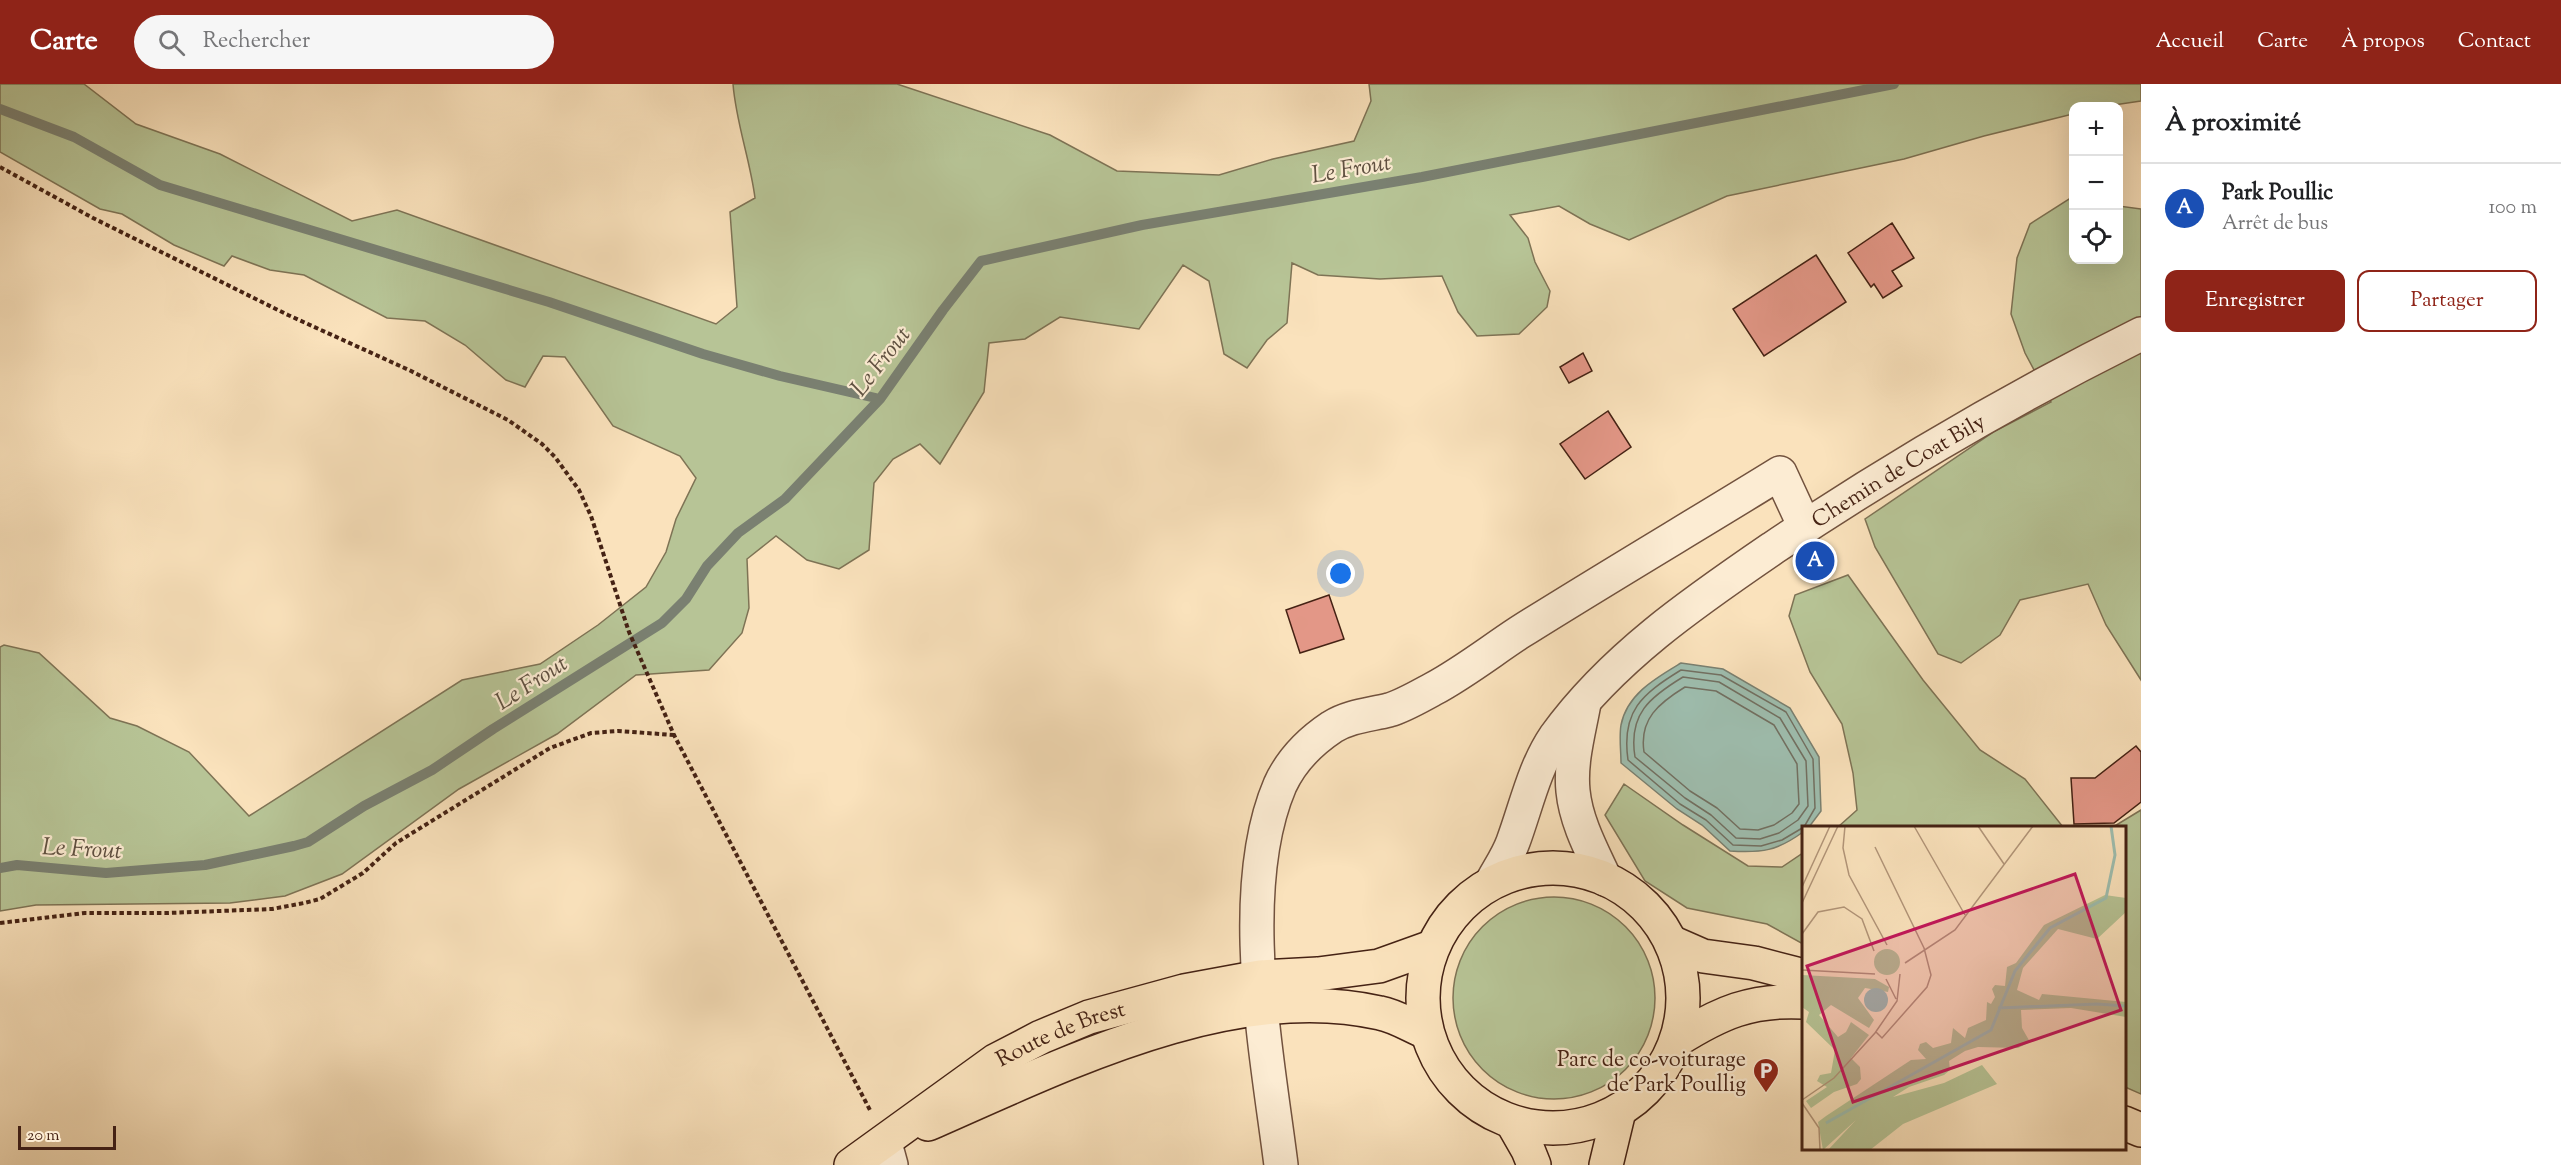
<!DOCTYPE html>
<html lang="fr">
<meta charset="utf-8">
<style>
:root{--surface:#fff;--page:#f6f6f6;--text:#202124;--muted:#757577;--line:#e0e0e0;--accent:#8f2418}
body{margin:0;font-family:"Sorts Mill Goudy",serif;background:var(--page);color:var(--text)}
.controls{position:absolute;right:18px;top:18px;display:grid;overflow:hidden;border-radius:12px;box-shadow:0 6px 24px #0002}
.controls button{width:54px;height:54px;display:grid;place-items:center;padding:0;border:0;border-bottom:2px solid var(--line);background:var(--surface);color:var(--text);font:30px sans-serif}
.scale{position:absolute;left:18px;bottom:15px;width:98px;box-sizing:border-box;padding-left:6px;border:3px solid #452214;border-top:0;font-size:16px;line-height:21px;white-space:nowrap;color:#452214;-webkit-text-stroke:4px #fcecd3;paint-order:stroke}
.you{position:absolute;left:1341px;top:490px;width:21px;height:21px;margin:-15px;border:4px solid #fff;border-radius:50%;background:#1a73e8;box-shadow:0 0 0 9px #1a73e833}
.badge{display:grid;place-items:center;width:39px;height:39px;border-radius:50%;background:var(--accent);color:#fff;font-size:20px;font-weight:700}
.pin{position:absolute;translate:-50% -50%;border:3px solid #fff;box-shadow:0 2px 6px #0006}
.list{margin:0;padding:0;list-style:none}
h2{display:flex;justify-content:space-between;align-items:center;height:78px;margin:0;padding:0 24px;font-size:26px}
h2 small{font-size:20px;font-weight:400;color:var(--muted)}
.list li{display:grid;grid-template-columns:39px 1fr auto;gap:18px;align-items:center;box-sizing:border-box;height:90px;padding:0 24px;border-top:2px solid var(--line)}
.list b{display:block;font-size:22px;white-space:nowrap}
.list p{margin:0;font-size:20px;white-space:nowrap;color:var(--muted)}
.list em{font-size:20px;font-style:normal;color:var(--muted)}
.actions{display:flex;gap:12px;padding:18px 24px}
.actions a{flex:1;padding:14px 0;border:2px solid var(--accent);border-radius:12px;text-align:center;font-size:21px;color:var(--accent)}
.actions .main{background:var(--accent);color:#fff}
.icon{flex:none;width:33px;height:33px;fill:none;stroke:currentColor;stroke-width:2;stroke-linecap:round;stroke-linejoin:round}
.map{position:relative;flex:none;width:2141px;height:1081px;overflow:hidden}
header{display:flex;align-items:center;gap:36px;box-sizing:border-box;height:84px;padding:0 30px;background:var(--accent);color:#fff}
header strong{font-size:28px}
nav{display:flex;gap:33px;margin-inline-start:auto;font-size:21px}
.search{width:420px;height:54px;background:var(--page);display:flex;align-items:center;gap:15px;box-sizing:border-box;padding:0 21px;border-radius:33px;color:var(--muted);font-size:22px}
main{display:flex}
aside{flex:1;background:var(--surface)}
.map>svg:first-child{display:block}
.green{fill:#b7c496;stroke:#7e7355;stroke-width:1.5}
.water{fill:#9ebeaf;stroke:#7a8071;stroke-width:1.5}
.lines{fill:none;stroke-linecap:round;stroke-linejoin:round}
.shore{stroke:#727062;stroke-width:1.5}
.stream{stroke:#7a8071;stroke-width:10}
.building{fill:#e39787;stroke:#452214;stroke-width:1.5}
.minor-casing{stroke:#72523e;stroke-width:36}
.major-casing{stroke:#452214;stroke-width:36}
.highway-casing{stroke:#452214;stroke-width:36}
.path{stroke:#452214;stroke-width:4;stroke-dasharray:4.5 3;stroke-linecap:butt}
.minor{stroke:#fcecd3;stroke-width:33}
.major{stroke:#fae2bc;stroke-width:33}
.highway{stroke:#fae2bc;stroke-width:33}
.labels{text-anchor:middle;stroke-width:4.5;stroke-linejoin:round;paint-order:stroke}
.street-label{font-size:22px;fill:#452214;stroke:#fcecd3}
.poi-label{font-size:22px;fill:#452214;stroke:#fcecd3;text-anchor:end}
.water-label{font-size:24px;font-style:italic;fill:#605142;stroke:#fcecd3}
.inset-river{fill:none;stroke:#9ebeaf;stroke-width:3}
.inset-road{fill:none;stroke:#b29579;stroke-width:1.5}
.view{fill:#c2185b;fill-opacity:0.15;stroke:#c2185b;stroke-width:3}
.inset-edge{fill:none;stroke:#452214;stroke-width:3}
</style>
<header>
<strong>Carte</strong>
<div class="search"><svg class="icon" aria-label="search" viewBox="0 0 24 24"><circle cx="10" cy="10" r="6"/><path d="M15 15l6 6"/></svg>Rechercher</div>
<nav><a>Accueil</a><a>Carte</a><a>À propos</a><a>Contact</a></nav>
</header>
<main>
<div class="map">
<svg width="2141" height="1081" viewBox="0 0 2141 1081">
<rect width="100%" height="100%" fill="#fae2bc"/>
<filter id="stains"><feTurbulence type="fractalNoise" baseFrequency=".00333" numOctaves="4"/><feColorMatrix values="0 0 0 0 .2 0 0 0 0 .09 0 0 0 0 .02 0 0 0 .5 -.17"/></filter>
<radialGradient id="worn" r=".72"><stop offset=".6" stop-color="#630" stop-opacity="0"/><stop offset="1" stop-color="#630" stop-opacity=".3"/></radialGradient>
<path class="green" d="M0,0H84L136,40L220,70L352,137L397,126L716,240L737,223L730,128L755,114C750,75 736,39 733,0H897L1050,51L1117,87L1219,91L1273,75L1354,57L1371,17L1369,0H2141V17L2107,22H2074L2073,30L1984,52L1904,75L1727,112L1629,156L1590,140L1559,122L1510,131L1528,154L1535,178L1550,207L1547,223L1519,250L1477,252L1458,228L1442,192L1380,195L1318,191L1292,179L1287,239L1267,256L1247,284L1224,270L1209,197L1183,181L1139,245L1060,233L1025,255L989,259L984,308L940,380L920,360L893,375L874,399L869,466L839,485L807,476L776,452L747,475L749,524L742,549L709,586L636,591L557,650L459,705L342,790L285,812L230,819L36,821L0,827V563L4,561L39,569L110,634L137,642L189,668L249,732L462,596L540,580L598,541L646,503L666,468L676,435L696,394L680,372L613,342L565,273L543,272L525,303L506,296L465,261L425,237L387,234L304,191L270,186L232,172L224,182L174,161L122,130L100,125L0,68Z
M2069,115L2073,116L2074,176H2118L2119,122L2141,125V596L2106,541L2088,500L2020,516L2000,551L1961,579L1938,570L1875,463L1865,435L1995,347L2051,318L2025,269L2011,230L2017,174L2030,140Z
M1848,491L1923,596L1980,666L2025,695L2063,743H1838L1857,726L1853,689L1842,640L1810,588L1789,532L1795,511Z
M1624,700L1683,741L1748,782L1782,783L1803,769V860L1767,840L1687,824L1645,797L1605,731Z
M2141,726V1010L2125,1003L2124,744L2113,743Z
M1453 914a101 101 0 1 1 202 0a101 101 0 1 1-202 0Z"/>
<path class="water" d="M1681,579L1723,585L1790,624L1819,673L1821,727L1809,743L1804,744L1803,748C1777,767 1762,769 1730,767L1702,741L1677,725L1621,679C1621,667 1619,653 1621,641C1627,610 1656,594 1681,579Z"/>
<g class="lines">
<path class="shore" d="M1681,586L1721,591L1786,628L1813,675L1815,724L1804,743L1782,756L1761,762L1733,761L1706,736L1680,720L1628,676C1621,627 1642,610 1681,586Z
M1683,593L1719,598L1780,634L1806,677L1808,722L1798,736L1779,749L1760,755L1736,754L1711,731L1685,714L1635,673C1628,630 1650,613 1683,593Z
M1685,603L1716,607L1774,641L1797,680L1799,720L1792,729L1774,741L1758,746L1740,745L1717,724L1690,707L1644,668C1639,635 1659,619 1685,603Z"/>
<path class="stream" d="M0,25L74,53L160,101L549,218L703,270L780,292L880,315
M0,784L17,781L106,789L205,781L294,762L308,758L364,722L432,686L493,645L662,539L686,515L707,482L738,449L785,415L880,315L943,226L981,177L1142,141L1422,93L1894,0"/>
</g>
<path class="building" d="M1892,139L1914,174L1892,187L1902,202L1883,214L1874,200L1871,203L1848,169Z
M1816,171L1846,218L1764,272L1733,225Z
M1583,269L1592,287L1569,299L1560,283Z
M1608,327L1631,363L1585,395L1560,360Z
M1329,511L1344,555L1300,569L1286,526Z
M2136,662L2141,668V718L2114,739L2074,740L2071,694H2095Z"/>
<g class="lines">
<defs>
<g id="minor">
<path d="M1584,619C1579,647 1570,678 1573,707C1576,738 1592,767 1605,795"/>
<path id="s1" d="M1492,798C1499,785 1508,772 1513,758C1526,723 1534,684 1555,653C1612,574 1694,518 1773,464C1891,385 2014,313 2141,250"/>
<path d="M885,1059L891,1081"/>
<path d="M1281,1081C1267,970 1235,806 1280,701C1291,677 1311,657 1332,643C1350,632 1369,631 1389,626C1403,622 1420,612 1433,605C1463,589 1491,567 1520,548C1606,494 1694,442 1780,389L1805,443"/>
</g>
<g id="major">
<circle cx="1553" cy="914" r="130"/>
<path d="M1671,858L1703,872L1754,879L1804,892"/>
<path d="M1677,956C1720,929 1751,915 1804,918"/>
<path d="M2124,1039L2141,1046"/>
<path d="M928,1040C1061,982 1231,895 1380,929C1396,932 1411,942 1426,948"/>
<path id="s2" d="M851,1081L995,977L1041,953L1089,933L1184,907L1260,893L1318,890L1379,882L1432,863"/>
</g>
<path id="highway" d="M1512,1038L1528,1066L1534,1081
M1606,1081L1619,1027"/>
</defs>
<use href="#minor" class="minor-casing"/>
<use href="#major" class="major-casing"/>
<use href="#highway" class="highway-casing"/>
<path class="path" d="M0,83L93,134L288,231L409,286L508,336L542,360L555,373L579,406L591,432L629,548L674,651L871,1028
M0,839L85,829H167L272,825L304,819L320,815L363,789L396,759L550,664L591,649L618,647L674,651"/>
<use href="#minor" class="minor"/>
<use href="#major" class="major"/>
<use href="#highway" class="highway"/>
</g>
<defs>
<symbol id="parking-pin" viewBox="-11 -11 22 30"><path d="M0 17L-7.5 6A9.5 9.5 0 1 1 7.5 6Z" fill="#8f2418" stroke="#fcecd3"/><path d="M-3.5-5.5H1a3.5 3.5 0 0 1 0 7H-1V5.5H-3.5ZM-1-3.4V-.6H.8a1.4 1.4 0 0 0 0-2.8Z" fill="#fff"/></symbol>
</defs>
<g fill-rule="evenodd">
<use href="#parking-pin" x="1751" y="972" width="30" height="40"/>
</g>
<g class="labels">
<g class="street-label">
<text dy="8" stroke="none"><textPath href="#s1" startOffset="596">Chemin de Coat Bily</textPath></text>
<text dy="8" stroke="none"><textPath href="#s2" startOffset="249">Route de Brest</textPath></text>
</g>
<g class="poi-label">
<text x="1746" y="982">Parc de co-voiturage<tspan x="1746" dy="25">de Park Poullig</tspan></text>
</g>
<g class="water-label">
<text transform="translate(1351 84) rotate(-10)" y="8">Le Frout</text>
<text transform="translate(880 277) rotate(-52)" y="8">Le Frout</text>
<text transform="translate(531 598) rotate(-33)" y="8">Le Frout</text>
<text transform="translate(82 764) rotate(3)" y="8">Le Frout</text>
</g>
</g>
<g transform="translate(1802 742)">
<rect width="324" height="324" fill="#fae2bc"/>
<path d="M303,69L324,72V86L295,113L256,103L221,142L215,164L237,174L240,168L324,176V191L269,182L219,184L220,202L228,216L216,222L176,221L163,225L147,235L148,244L142,249L107,261L91,271L142,257L180,239L195,258L101,298L68,324H26L54,294L21,324L16,296L24,290L109,234L124,233L116,224L118,218L124,216L131,222L149,217L151,202L163,212L166,202L184,194L185,176L189,178L193,171L190,163L193,159L203,160L205,141L214,137L242,99ZM72 136a13 13 0 1 1 26 0a13 13 0 1 1-26 0ZM0,149L73,153L87,161L86,166L63,162L56,172L72,194L67,202L29,179L17,189L36,211L44,206L49,196L67,209L49,232L58,241L59,253L55,258L32,266L9,282L4,275L25,261L15,255L18,249L29,247L33,224L4,196L7,186L0,181Z" fill="#b7c496"/>
<path d="M62 174a12 12 0 1 1 24 0a12 12 0 1 1-24 0Z" fill="#9ebeaf"/>
<path class="inset-river" d="M196,182L295,178L324,180M24,297L189,204L213,145L248,102L304,72L313,29L309,0"/>
<path class="inset-road" d="M43,0L41,22L47,49L85,119M112,0L163,89M176,0L202,38M73,21L122,122L129,149L125,161L80,212L74,206M0,61L28,0M0,77L36,0M0,108L16,86L42,81L60,93L72,125M103,137L153,104L231,0M0,144L73,148M84,153L94,173M0,274L32,252L73,207L95,175L98,148M0,277L17,302L18,324"/>
<path class="view" d="M273,48L319,184L51,276L5,140Z"/>
<rect width="324" height="324" class="inset-edge"/>
</g>
<rect width="100%" height="100%" filter="url(#stains)"/>
<rect width="100%" height="100%" fill="url(#worn)"/>
</svg>
<div class="controls">
<button>+</button>
<button>−</button>
<button><svg class="icon" aria-label="locate" viewBox="0 0 24 24"><circle cx="12" cy="12" r="6"/><path d="M12 2v4M12 18v4M2 12h4M18 12h4"/></svg></button>
</div>
<div class="scale">20 m</div>
<div class="you"></div>
<div class="pin badge" style="left:1815px;top:477px;background:#1a4fb4">A</div>
</div>
<aside>
<h2>À proximité<small></small></h2>
<ul class="list">
<li><span class="badge" style="background:#1a4fb4">A</span><div><b>Park Poullic</b><p>Arrêt de bus</p></div><em>100 m</em></li>
</ul>
<div class="actions"><a class="main">Enregistrer</a><a>Partager</a></div>
</aside>
</main>
